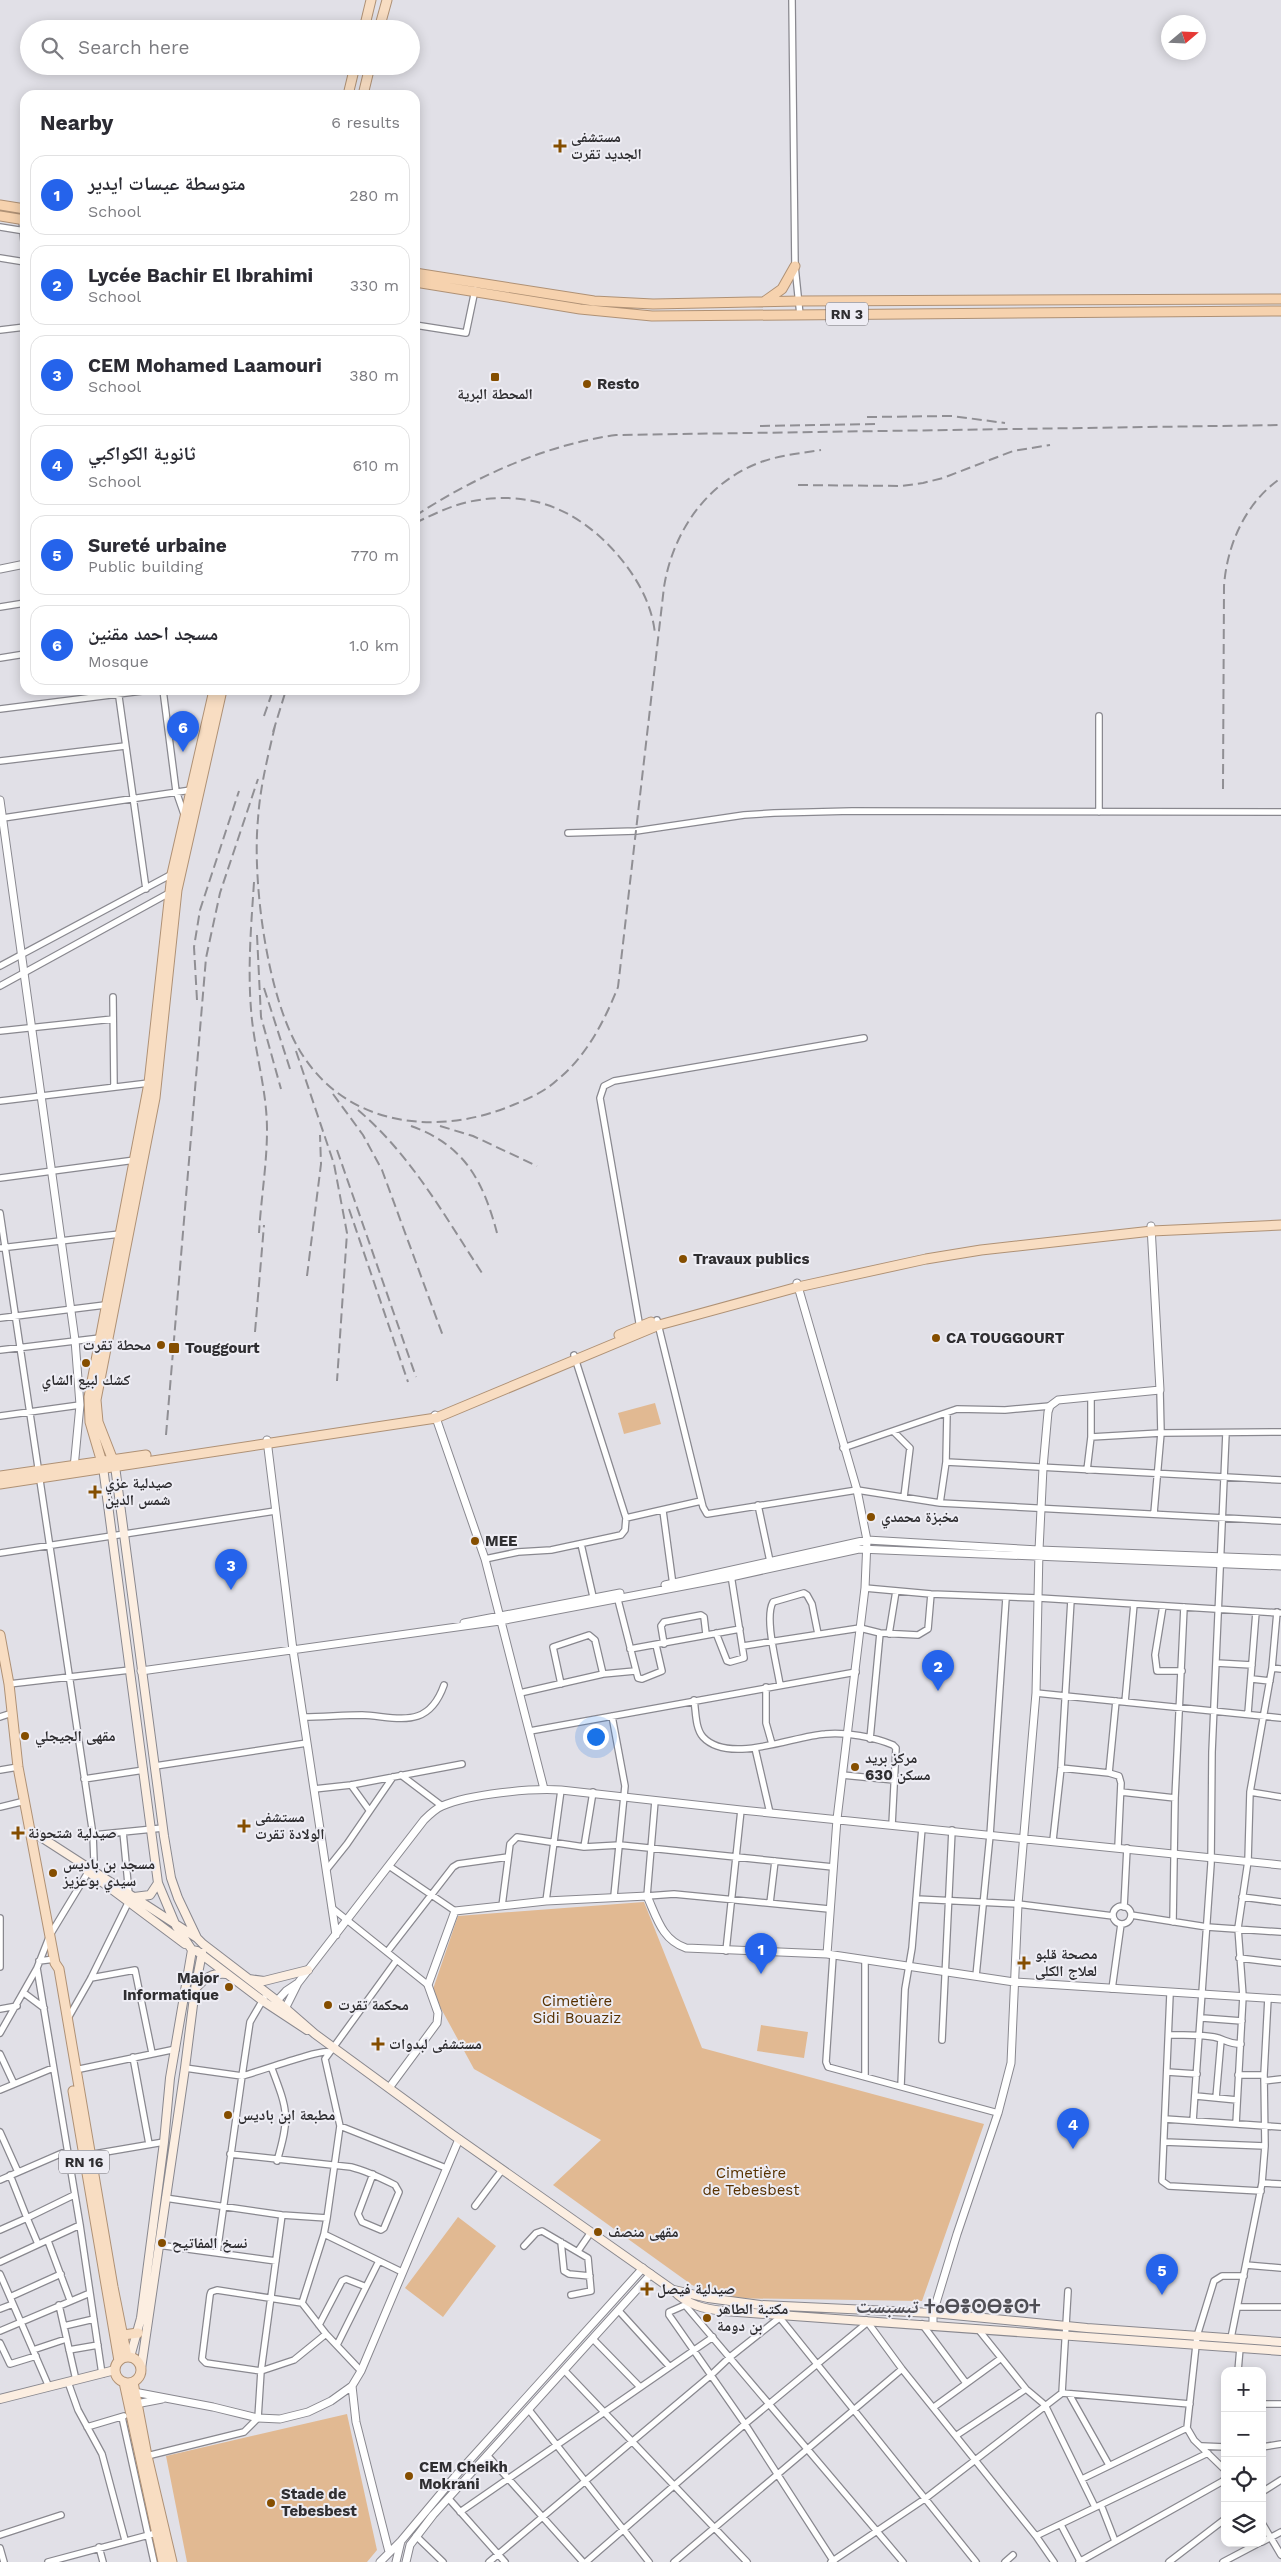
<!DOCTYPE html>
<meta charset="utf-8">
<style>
:root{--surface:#fff;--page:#f2f2f3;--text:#2b2b33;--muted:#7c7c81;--line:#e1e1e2;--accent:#2563eb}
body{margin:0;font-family:"Work Sans","Noto Naskh Arabic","Noto Sans Tifinagh",sans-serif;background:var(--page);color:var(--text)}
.controls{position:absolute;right:15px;bottom:15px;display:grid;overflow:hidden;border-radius:10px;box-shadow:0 2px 12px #0003}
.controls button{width:45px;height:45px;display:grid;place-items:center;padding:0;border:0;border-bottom:1px solid var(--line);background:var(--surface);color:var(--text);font:25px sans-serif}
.compass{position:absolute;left:1161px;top:15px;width:45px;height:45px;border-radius:50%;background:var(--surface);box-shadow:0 2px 12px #0003;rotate:71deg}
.you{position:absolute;left:595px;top:1736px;width:18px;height:18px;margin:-12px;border:4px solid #fff;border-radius:50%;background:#1a73e8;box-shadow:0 0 0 8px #1a73e833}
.badge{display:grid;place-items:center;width:32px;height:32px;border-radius:50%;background:var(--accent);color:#fff;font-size:16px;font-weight:700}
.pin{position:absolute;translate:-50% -41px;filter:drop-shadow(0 1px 2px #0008)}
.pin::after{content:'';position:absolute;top:26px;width:18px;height:15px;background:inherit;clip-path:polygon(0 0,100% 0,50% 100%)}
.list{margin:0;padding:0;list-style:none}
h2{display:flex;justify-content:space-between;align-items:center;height:65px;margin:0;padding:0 20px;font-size:21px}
h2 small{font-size:16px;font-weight:400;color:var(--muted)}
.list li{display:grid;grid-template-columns:32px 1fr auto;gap:15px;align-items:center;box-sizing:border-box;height:80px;margin:0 10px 10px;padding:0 10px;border:1px solid var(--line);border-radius:15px}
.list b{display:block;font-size:19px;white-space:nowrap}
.list p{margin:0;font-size:16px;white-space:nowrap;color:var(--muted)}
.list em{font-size:16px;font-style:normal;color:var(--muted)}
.icon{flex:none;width:28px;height:28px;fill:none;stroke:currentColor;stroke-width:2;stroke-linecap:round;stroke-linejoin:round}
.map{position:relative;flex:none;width:1281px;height:2562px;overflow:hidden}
.search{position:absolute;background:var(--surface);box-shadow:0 2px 12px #0003;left:20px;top:20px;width:400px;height:55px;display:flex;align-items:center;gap:12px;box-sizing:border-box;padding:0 18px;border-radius:28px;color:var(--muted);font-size:19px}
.panel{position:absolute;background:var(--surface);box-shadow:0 2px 12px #0003;left:20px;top:90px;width:400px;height:605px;border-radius:15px}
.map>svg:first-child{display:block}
.green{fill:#e1b992}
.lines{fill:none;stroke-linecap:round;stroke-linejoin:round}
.minor-casing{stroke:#89888f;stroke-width:8}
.tertiary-casing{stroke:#89888f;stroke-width:9}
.secondary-casing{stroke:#89888f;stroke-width:10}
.primary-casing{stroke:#af9175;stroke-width:11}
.trunk-casing{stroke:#af9175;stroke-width:11}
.minor{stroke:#fff;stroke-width:5.5}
.tertiary{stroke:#fff;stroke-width:7}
.secondary{stroke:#fceee1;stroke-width:8}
.primary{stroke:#f8ddc2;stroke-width:9}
.trunk{stroke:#f6d2ae;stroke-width:9}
.rail{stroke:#908f94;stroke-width:2;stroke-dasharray:10 5;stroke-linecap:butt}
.poi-dot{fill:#854e00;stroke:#eeedf4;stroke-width:2}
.labels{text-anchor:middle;stroke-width:4;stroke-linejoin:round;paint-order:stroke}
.shield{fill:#eeedf4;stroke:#68676c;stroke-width:1}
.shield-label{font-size:14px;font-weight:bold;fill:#2f2e31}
.poi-label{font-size:15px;font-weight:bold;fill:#2f2e31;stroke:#eeedf4;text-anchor:start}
.park-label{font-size:15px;fill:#573100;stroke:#eeedf4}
.district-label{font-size:20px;font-weight:bold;fill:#504f55;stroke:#eeedf4}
</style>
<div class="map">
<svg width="1281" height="2562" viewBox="0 0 1281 2562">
<rect width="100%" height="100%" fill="#e1e0e7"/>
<path class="green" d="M655,1403L661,1424L624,1434L618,1413Z
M644,1902L702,2048L984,2124L922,2301L720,2298L692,2285L553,2185L601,2140L474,2069L432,1992L458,1916Z
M761,2025L808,2032L804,2058L757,2051Z
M458,2217L496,2246L443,2317L405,2288Z
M347,2414L377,2550L367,2562H187L166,2456Z"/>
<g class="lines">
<defs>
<path id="minor" d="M792,0L795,266L800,315
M22,220L25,253
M0,227L25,231
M0,258L25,262
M415,325L466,333L475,290
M0,330L25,327
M0,607L25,603
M0,658L25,654
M118,690L146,889
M163,690L176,791L185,817
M0,709L150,690
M1099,716V812
M0,761L125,746
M3,818L191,790
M568,833L636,831L744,815L774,813L852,811L1281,812
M0,966L174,873
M0,986L171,892
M113,997L114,1086
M0,1031L113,1019
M0,1101L149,1083
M0,1178L135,1160
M0,1213L93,1835L94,1861L90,1869L50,1935L37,1968L80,2225L102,2374
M0,1248L120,1234
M0,1318L105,1305
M657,1320L703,1507L707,1514L857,1490L940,1503L1281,1521
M640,1328L600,1098L604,1086L614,1081L864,1038
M0,1350L100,1338
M0,1416L80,1405
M894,1432L910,1448L904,1497
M1091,1437L1161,1433L1281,1432
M843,1448L957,1409L1005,1410L1050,1406
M946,1462L1281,1480
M1087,1470L1091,1437V1397
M940,1503L946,1462L947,1413
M758,1505L771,1566
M663,1511L673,1585
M1154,1513L1161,1433L1160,1390
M626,1518L701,1501
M581,1544L594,1601
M0,1553L275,1511
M485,1559L518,1552L551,1550L621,1535L625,1530L626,1518L574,1355
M865,1588L931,1594L1039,1598L1280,1613
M617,1596L638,1678L642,1679L662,1671L656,1645
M1163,1606L1155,1655L1157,1671H1182
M716,1633L727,1661L730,1662L744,1658L731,1575
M889,1634L896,1591
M664,1644L661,1626L664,1622L701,1615L704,1617L706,1634
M743,1646L860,1628L880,1633L918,1635L928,1629L931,1594
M630,1649L740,1629
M1216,1663L1252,1665
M1272,1668L1281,1669
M1252,1679L1270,1681
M9,1684L130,1670
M561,1684L553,1647L589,1635L595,1640L603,1674
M780,1685C777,1665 764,1618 773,1602L804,1593L807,1595L812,1604L818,1634
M766,1687V1723L772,1744
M520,1693L603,1674L635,1671
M1036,1693L1281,1718
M694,1700C696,1711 695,1728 703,1737C729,1765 793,1736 825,1734C846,1732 874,1737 893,1745L896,1748L892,1825
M1125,1702L1134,1604
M1248,1713L1256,1612
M612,1716L625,1786L614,1896
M0,1717L12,1713
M303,1717C323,1717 343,1715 362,1715C399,1717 428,1730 444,1685
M530,1731L856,1672
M870,1739L880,1633
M755,1748L770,1813
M155,1766L307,1743
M1061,1768L1109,1773L1116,1701
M0,1770L18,1767
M1109,1773L1119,1776L1121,1783L1118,1847
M401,1775L442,1806
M842,1775L894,1780
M84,1779L144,1770
M351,1785L369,1810
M314,1789L351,1785L462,1764
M1121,1792L1175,1798
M1250,1792L1281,1797
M655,1801L647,1896L674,1894L829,1909
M0,1807L25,1801
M93,1835L163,1828
M1053,1840L1061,1768L1071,1600
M584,1847L593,1792
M389,1866L455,1911
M327,1869L347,1844L393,1777
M1242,1897L1281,1902
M916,1899L1018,1904L1113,1916
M546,1901L561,1790
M770,1903L775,1861
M502,1906L510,1844L517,1837L584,1847L620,1845L649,1848L833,1867
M1113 1915a9 9 0 1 1 18 0a9 9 0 1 1-18 0Z
M1124,1907L1127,1848
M332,1908L428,1985
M1131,1915L1207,1927L1281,1932
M0,1918V1967
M1173,1922L1175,1798L1184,1607
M726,1951L741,1810
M387,1952L453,1867L458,1864L508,1857
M833,1956L826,2062L828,2067L998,2113
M1239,1958L1281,1963
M39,1961L55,1959
M976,1976L990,1835L1006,1598
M91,1978L135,1970L152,2053
M1112,1989L1121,1924
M24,1993L44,2008
M1170,1994L1162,2181L1169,2186L1261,2191
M0,2009L17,2006
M1202,2018L1242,2021
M67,2020L91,1978L128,1903L129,1894L123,1832
M0,2033L37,1968
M1169,2035C1184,2035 1199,2034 1214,2037C1225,2039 1227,2044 1241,2044
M942,2040L952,1830
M0,2054L14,2084
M133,2057L149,2144
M185,2068L242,2076L250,2022L264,1998
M272,2069C288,2111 290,2117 277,2161
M75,2070L176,2049
M1167,2072L1197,2074
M1238,2075H1264
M865,2077V1960
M1264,2081L1281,2079
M901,2086L905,1989L912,1948L922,1828
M0,2090L53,2068
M1196,2096L1237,2100
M1216,2098L1221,2040
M1165,2119L1281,2127
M1193,2121L1211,1864L1212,1752L1226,1433
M1236,2124L1243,1996L1238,1928L1248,1861L1250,1792L1272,1668L1277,1612
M340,2126L446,2168
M0,2132L18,2172
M1164,2142L1265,2146
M230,2154L351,2167C367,2171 381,2178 395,2185L399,2192L384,2228L381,2230L362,2222L358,2214L373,2174
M88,2155L164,2142
M10,2175L27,2218L74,2195
M0,2180L67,2151
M1262,2183L1281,2184
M165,2198L282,2215L327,2218L324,2234L302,2303
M475,2206L502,2170
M327,2218L340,2126L325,2059L396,1961
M0,2230L27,2218L38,2244
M324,2234L402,2272
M48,2241L70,2300
M561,2242L564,2271L569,2274L590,2276
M158,2245L276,2261
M524,2246L536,2233L542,2231L588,2258L591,2291L571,2295
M578,2251L591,2232
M217,2253L242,2076C258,2072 320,2049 329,2052
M0,2262L80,2225
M1246,2265L1281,2268
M0,2274L49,2387
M10,2297L61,2274
M688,2298L685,2305L903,2562
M59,2305L76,2380
M685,2305L669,2312V2315L745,2424L834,2562
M1238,2307H1281
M0,2309L13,2304
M619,2311L669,2366
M780,2318L976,2562
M866,2320L902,2369L1036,2536L1054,2562
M922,2324L966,2383
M319,2325L342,2281L346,2279L364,2286
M64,2326L94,2319
M978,2329L1026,2389L1045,2405L1095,2507
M0,2331L90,2293
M326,2334L294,2360L261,2371L206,2363L202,2359L210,2295L211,2292L217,2290L302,2303L326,2334L361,2371
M1231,2338L1262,2183L1265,2146L1264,2075L1268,1998
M593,2339L640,2387
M0,2343L10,2364L36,2356
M337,2345L379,2261
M33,2350L66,2339
M69,2350L98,2345
M564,2370L747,2562
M1238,2371L1240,2348
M68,2382L78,2410L102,2454L125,2540
M1062,2393L1068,2291
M1069,2394L1109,2465
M1262,2404H1281
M934,2407L1000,2359
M529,2410L649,2562
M122,2417L154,2562
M87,2427L124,2416
M957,2435L1026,2389
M1202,2446L1225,2447
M1262,2447L1281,2444
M487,2455L583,2562
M147,2456L244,2432L258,2418L261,2371L282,2215
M1225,2470L1194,2440L1187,2428L1197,2336L1214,2281L1222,2276H1244
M1082,2479L1187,2428
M1262,2492L1281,2480
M449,2499L505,2562
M1101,2505L1115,2541
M460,2512L713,2337
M1262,2523L1281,2555
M1061,2525L1080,2561
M0,2535L61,2515
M416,2536L443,2562
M1036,2536L1208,2453
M1262,2542L1281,2532
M99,2547L103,2562
M0,2548L4,2562
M48,2562L160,2532
M489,2562L710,2376L730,2357L783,2315
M586,2562L745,2424L868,2322
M674,2562L902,2369
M831,2562L926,2498L1062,2393L1190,2404
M1005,2562L1013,2555
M1079,2562L1223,2481L1225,2478
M1169,2562L1225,2519
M1223,2562L1259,2543"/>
<path id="tertiary" d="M0,569L25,564
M0,800L75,1340L80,1405L74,1468
M797,1283L857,1490L867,1540L865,1588L837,1819L827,1954
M435,1415L485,1559L544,1789
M267,1440L293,1650L336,1935
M665,1585L867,1540L1039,1550L1281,1559
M464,1623L620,1593
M141,1671L500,1621L731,1577L859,1549L1281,1566
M274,2004L286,1991L298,1983
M283,2013L298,1983L424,1820C429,1815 435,1809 442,1806C470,1794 531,1788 561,1790L741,1810L1281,1865
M389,2088L437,2023L438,2013L428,1985L455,1911L546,1901L647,1896C657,1918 662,1940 686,1948L827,1954L1014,1982L1281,1999
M933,2324V2313L957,2234L998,2113L1011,2063L1018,1904L1036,1693L1039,1550L1043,1468L1048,1412L1050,1406L1058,1400L1160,1390L1151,1226
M352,2386L356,2422L389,2552
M134,2392L213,2407L258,2418L280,2419L308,2412L331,2401L352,2386L361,2371L459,2139
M136,2404L162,2399
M380,2562L401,2541L458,2473L643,2268
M396,2562L401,2541
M406,2562L410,2545L433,2515L651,2274"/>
<path id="secondary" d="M115,1466L164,1836L171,1878L178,1898L197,1938L203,1944L276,2000L315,2034L453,2135L673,2290C687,2305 704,2309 724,2311L1281,2351
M103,1467L158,1883L176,1926L192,1950L197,1951L263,2001L307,2030
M30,1830L197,1938
M82,1867L185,1944
M134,1897L150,1895L158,1883
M249,1979L264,1981L308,1970
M196,1988C206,1977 212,1973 226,1974
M674,2290L708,2298L760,2305L933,2313L1087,2328L1281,2342
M130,2357L141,2318L164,2142L170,2078L192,1950
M141,2369L185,2068L195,1989L202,1953
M0,2399L115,2370"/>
<path id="primary" d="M364,29L371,0
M379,29L387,0
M348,95L355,66
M363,95L370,66
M619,1335L651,1322
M114,1463L98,1422L96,1400L155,1098L177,890L222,690
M103,1466L90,1422L89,1397L149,1083L172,874L214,690
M0,1476L146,1455
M0,1484L436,1418L659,1325L798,1287L926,1259L981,1250L1152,1231L1281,1225
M0,1635L9,1684L18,1767L55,1963L59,1969L113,2287L127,2357
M73,2091L119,2361
M123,2335L138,2333
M115 2370a13 13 0 1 1 26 0a13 13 0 1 1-26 0Z
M124,2382L163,2562
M133,2382L147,2456L172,2562"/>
<path id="trunk" d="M0,205L25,209
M0,216L25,220
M415,273L594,301L653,304L799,301L1281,299
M415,282L580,309L652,316L1281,311
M765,301L782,289L795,266"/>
</defs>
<use href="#minor" class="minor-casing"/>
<use href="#tertiary" class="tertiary-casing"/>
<use href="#secondary" class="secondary-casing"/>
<use href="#primary" class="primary-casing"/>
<use href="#trunk" class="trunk-casing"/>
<use href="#minor" class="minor"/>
<use href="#tertiary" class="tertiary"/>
<use href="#secondary" class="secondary"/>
<use href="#primary" class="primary"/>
<use href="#trunk" class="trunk"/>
<path class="rail" d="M867,417L952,416L1005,423
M760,426L878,424
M798,485L902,486L923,483L943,478L1013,451L1050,445
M415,516C475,477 544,445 616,435L1281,425
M415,523C432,515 450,506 468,502C528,489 576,508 616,553C636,576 652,603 655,634
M264,716L273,690
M275,726C268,756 260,787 258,819C252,881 267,997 300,1051C346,1127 437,1137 513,1105C528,1099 544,1092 556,1081C586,1057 604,1022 618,987L664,587C673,531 708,480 764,461C782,455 802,453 821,450
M273,732L286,690
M1223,789L1224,586C1227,544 1246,502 1281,478
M254,882C251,928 247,973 252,1020C256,1056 267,1092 267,1130C267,1164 261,1199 259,1233
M257,935L261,1017L281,1089
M264,988L290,1069
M197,1000L194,947L200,910L239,791
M296,1051L334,1164L347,1233L337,1381
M333,1094L363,1135L382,1170L443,1336
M358,1110C411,1155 444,1215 482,1273
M411,1126C464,1145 483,1180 497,1233
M440,1126L473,1136L537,1166
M337,1150L416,1377
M349,1209L408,1382
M307,1276L321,1164L320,1135
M255,1332L264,1225
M166,1435L206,958L220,893L258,779"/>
</g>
<g class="poi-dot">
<path d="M557.5 138.5h5v5h5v5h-5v5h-5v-5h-5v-5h5z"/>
<rect x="490" y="372" width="10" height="10" rx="2.5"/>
<circle cx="587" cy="384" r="5"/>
<circle cx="683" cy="1259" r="5"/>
<circle cx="936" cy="1338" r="5"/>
<circle cx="161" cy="1345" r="5"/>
<rect x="168" y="1342" width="12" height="12" rx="2.5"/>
<circle cx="86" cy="1363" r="5"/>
<path d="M92.5 1484.5h5v5h5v5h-5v5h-5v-5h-5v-5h5z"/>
<circle cx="871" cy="1517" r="5"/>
<circle cx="475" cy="1541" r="5"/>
<circle cx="25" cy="1736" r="5"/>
<circle cx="855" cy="1767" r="5"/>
<path d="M241.5 1818.5h5v5h5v5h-5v5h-5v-5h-5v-5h5z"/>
<path d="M15.5 1825.5h5v5h5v5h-5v5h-5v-5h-5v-5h5z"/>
<circle cx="53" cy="1873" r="5"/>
<path d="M1021.5 1955.5h5v5h5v5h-5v5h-5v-5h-5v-5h5z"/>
<circle cx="229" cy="1987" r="5"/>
<circle cx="328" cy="2005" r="5"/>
<path d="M375.5 2036.5h5v5h5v5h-5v5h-5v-5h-5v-5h5z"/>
<circle cx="228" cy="2115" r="5"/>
<circle cx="598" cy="2232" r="5"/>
<circle cx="162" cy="2243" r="5"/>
<path d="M644.5 2281.5h5v5h5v5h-5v5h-5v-5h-5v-5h5z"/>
<circle cx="707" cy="2318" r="5"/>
<circle cx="409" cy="2476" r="5"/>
<circle cx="271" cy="2503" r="5"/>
</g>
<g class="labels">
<g class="shield">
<rect x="826" y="302.5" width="42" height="23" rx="4"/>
<rect x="59" y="2150.5" width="50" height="23" rx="4"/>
</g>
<g class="shield-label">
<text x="847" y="319">RN 3</text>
<text x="84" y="2167">RN 16</text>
</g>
<g class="poi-label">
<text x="571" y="142">مستشفى<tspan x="571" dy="17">الجديد تقرت</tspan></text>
<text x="597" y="389">Resto</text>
<text x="495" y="399" text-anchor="middle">المحطة البرية</text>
<text x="693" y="1264">Travaux publics</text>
<text x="946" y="1343">CA TOUGGOURT</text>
<text x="151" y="1350" text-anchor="end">محطة تقرت</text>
<text x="185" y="1353">Touggourt</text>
<text x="86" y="1385" text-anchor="middle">كشك لبيع الشاي</text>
<text x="105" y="1488">صيدلية عزي<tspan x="105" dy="17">شمس الدين</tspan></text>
<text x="881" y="1522">مخبزة محمدي</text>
<text x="485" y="1546">MEE</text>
<text x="35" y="1741">مقهى الجيجلي</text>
<text x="865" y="1763">مركز بريد<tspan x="865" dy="17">630 مسكن</tspan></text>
<text x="255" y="1822">مستشفى<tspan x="255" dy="17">الولادة تقرت</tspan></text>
<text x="28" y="1838">صيدلية شتحونة</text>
<text x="63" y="1869">مسجد بن باديس<tspan x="63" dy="17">سيدي بوعزيز</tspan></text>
<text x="1035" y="1959">مصحة قلبو<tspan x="1035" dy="17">لعلاج الكلى</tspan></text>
<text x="219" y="1983" text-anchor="end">Major<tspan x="219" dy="17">Informatique</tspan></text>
<text x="338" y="2010">محكمة تقرت</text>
<text x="389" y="2049">مستشفى لبدوات</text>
<text x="238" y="2120">مطبعة ابن باديس</text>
<text x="608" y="2237">مقهى منصف</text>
<text x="172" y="2248">نسخ المفاتيح</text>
<text x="657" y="2294">صيدلية فيصل</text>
<text x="717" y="2314">مكتبة الطاهر<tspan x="717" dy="17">بن دومة</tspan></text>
<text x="419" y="2472">CEM Cheikh<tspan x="419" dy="17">Mokrani</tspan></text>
<text x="281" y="2499">Stade de<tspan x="281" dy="17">Tebesbest</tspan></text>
</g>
<g class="park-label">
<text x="577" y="2006">Cimetière<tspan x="577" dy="17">Sidi Bouaziz</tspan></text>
<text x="751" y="2178">Cimetière<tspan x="751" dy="17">de Tebesbest</tspan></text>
</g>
<g class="district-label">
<text x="948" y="2313">تبسبست ⵜⴰⴱⴻⵙⴱⴻⵙⵜ</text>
</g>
</g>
</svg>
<div class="controls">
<button>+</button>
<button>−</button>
<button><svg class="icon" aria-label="locate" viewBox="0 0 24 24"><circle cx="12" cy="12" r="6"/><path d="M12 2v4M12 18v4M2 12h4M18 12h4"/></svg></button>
<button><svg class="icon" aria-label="layers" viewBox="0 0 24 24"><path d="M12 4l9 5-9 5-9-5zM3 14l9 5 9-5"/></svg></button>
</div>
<svg class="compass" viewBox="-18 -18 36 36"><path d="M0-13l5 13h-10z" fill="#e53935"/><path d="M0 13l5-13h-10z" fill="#7c7c81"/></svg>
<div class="you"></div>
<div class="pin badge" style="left:761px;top:1974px">1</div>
<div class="pin badge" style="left:938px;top:1691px">2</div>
<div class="pin badge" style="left:231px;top:1590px">3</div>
<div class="pin badge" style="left:1073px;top:2149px">4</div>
<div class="pin badge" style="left:1162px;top:2295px">5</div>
<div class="pin badge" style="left:183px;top:752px">6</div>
<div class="search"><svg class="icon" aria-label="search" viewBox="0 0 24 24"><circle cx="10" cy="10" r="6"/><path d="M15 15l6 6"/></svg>Search here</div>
<section class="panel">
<h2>Nearby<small>6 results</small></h2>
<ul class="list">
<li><span class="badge">1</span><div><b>متوسطة عيسات ايدير</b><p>School</p></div><em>280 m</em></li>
<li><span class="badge">2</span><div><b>Lycée Bachir El Ibrahimi</b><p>School</p></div><em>330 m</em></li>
<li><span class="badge">3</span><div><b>CEM Mohamed Laamouri</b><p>School</p></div><em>380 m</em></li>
<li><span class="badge">4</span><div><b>ثانوية الكواكبي</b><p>School</p></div><em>610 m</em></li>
<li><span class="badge">5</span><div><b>Sureté urbaine</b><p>Public building</p></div><em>770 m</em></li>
<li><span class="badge">6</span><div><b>مسجد احمد مقنين</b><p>Mosque</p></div><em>1.0 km</em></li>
</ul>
</section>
</div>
